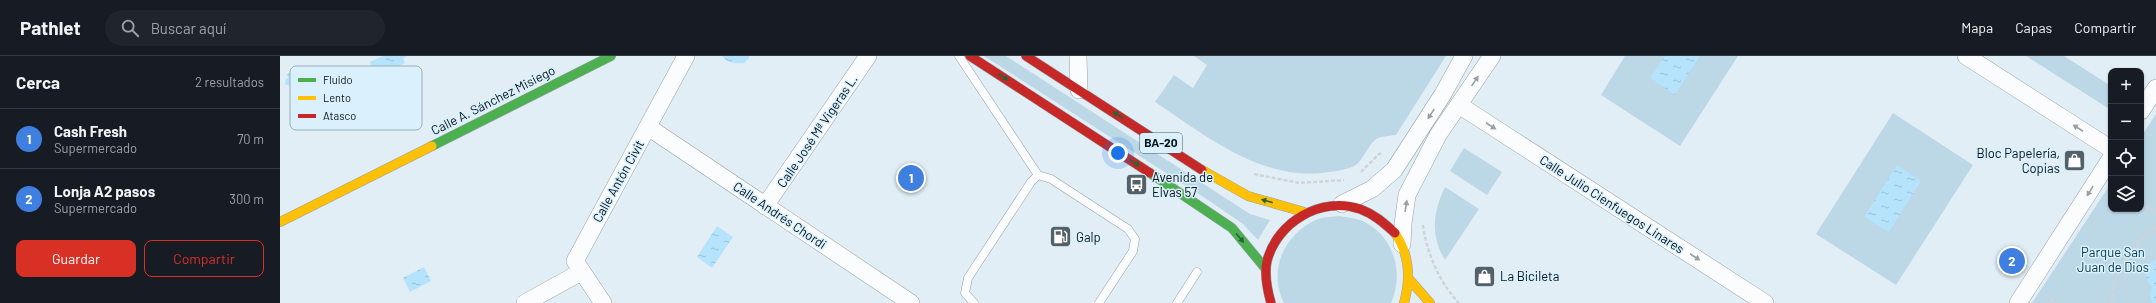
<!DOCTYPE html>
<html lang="es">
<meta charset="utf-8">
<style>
:root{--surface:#171b24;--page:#20242c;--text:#f1f3f6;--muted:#9ea1a6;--line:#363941;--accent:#d93025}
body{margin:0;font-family:Barlow,sans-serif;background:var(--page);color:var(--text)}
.controls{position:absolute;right:12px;top:12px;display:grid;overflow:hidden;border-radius:8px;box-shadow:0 1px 3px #0004}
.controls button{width:36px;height:36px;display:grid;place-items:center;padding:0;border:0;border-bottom:1px solid var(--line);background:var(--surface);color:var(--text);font:20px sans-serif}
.you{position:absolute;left:838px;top:97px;width:14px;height:14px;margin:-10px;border:3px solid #fff;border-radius:50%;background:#1a73e8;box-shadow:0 0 0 6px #1a73e833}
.badge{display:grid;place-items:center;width:26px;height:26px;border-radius:50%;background:var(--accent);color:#fff;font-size:13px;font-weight:700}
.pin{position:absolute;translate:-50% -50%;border:2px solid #fff;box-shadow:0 1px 4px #0006}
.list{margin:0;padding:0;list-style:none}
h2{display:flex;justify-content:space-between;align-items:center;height:52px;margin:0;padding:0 16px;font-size:17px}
h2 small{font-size:13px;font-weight:400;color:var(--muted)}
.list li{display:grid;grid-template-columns:26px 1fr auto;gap:12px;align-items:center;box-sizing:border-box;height:60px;padding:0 16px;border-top:1px solid var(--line)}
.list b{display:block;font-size:15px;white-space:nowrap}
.list p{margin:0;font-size:13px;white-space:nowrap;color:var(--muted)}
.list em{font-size:13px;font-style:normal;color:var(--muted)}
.actions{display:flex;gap:8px;padding:12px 16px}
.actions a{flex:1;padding:9px 0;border:1px solid var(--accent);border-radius:8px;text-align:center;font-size:14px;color:var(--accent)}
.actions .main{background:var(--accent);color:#fff}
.icon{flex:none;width:22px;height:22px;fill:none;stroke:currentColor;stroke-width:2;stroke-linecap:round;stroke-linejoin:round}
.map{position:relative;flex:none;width:1876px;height:247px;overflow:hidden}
header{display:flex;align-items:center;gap:24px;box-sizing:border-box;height:56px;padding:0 20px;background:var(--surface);border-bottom:1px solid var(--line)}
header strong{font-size:19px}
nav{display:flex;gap:22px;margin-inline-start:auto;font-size:14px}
.search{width:280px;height:36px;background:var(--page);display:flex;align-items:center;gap:10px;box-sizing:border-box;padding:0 14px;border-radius:22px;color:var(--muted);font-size:15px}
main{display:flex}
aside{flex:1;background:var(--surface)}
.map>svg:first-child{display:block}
.green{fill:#bcd7e6}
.water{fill:url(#water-ripples)}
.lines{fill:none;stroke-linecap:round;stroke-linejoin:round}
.lane-casing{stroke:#96a2a9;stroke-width:9}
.street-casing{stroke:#96a2a9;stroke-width:18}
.fast-casing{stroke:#96a2a9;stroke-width:10}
.slow-casing{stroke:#96a2a9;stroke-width:10}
.jam-casing{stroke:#96a2a9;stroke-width:10}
.path{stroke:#d1d4d6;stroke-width:2.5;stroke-dasharray:4 2;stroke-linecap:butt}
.lane{stroke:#fbfcfe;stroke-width:8}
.street{stroke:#fbfcfe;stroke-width:17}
.fast{stroke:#4caf50;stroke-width:9}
.slow{stroke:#ffc107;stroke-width:9}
.jam{stroke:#c62828;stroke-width:9}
.oneway{fill:#296236}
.oneway2{fill:#999fa3}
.labels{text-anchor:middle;stroke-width:3;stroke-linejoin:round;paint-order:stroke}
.shield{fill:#daf1fd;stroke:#46565f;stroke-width:1}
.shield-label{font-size:12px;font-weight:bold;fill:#06141b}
.street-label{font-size:13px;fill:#06141b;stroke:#daf1fd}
.poi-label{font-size:13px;fill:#06141b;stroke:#daf1fd;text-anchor:start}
.park-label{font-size:13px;fill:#02384e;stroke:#daf1fd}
.key{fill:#daf1fd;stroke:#9aafb9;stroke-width:1}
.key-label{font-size:11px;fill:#06141b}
</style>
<header>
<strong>Pathlet</strong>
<div class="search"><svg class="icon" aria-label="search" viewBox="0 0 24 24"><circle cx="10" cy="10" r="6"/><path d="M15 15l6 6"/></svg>Buscar aquí</div>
<nav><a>Mapa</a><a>Capas</a><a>Compartir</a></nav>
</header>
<main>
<aside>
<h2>Cerca<small>2 resultados</small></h2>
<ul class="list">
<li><span class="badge" style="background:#3f7fe0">1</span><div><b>Cash Fresh</b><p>Supermercado</p></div><em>70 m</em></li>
<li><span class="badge" style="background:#3f7fe0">2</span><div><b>Lonja A2 pasos</b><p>Supermercado</p></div><em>300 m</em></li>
</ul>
<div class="actions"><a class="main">Guardar</a><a>Compartir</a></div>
</aside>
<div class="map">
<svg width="1876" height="247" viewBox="0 0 1876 247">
<defs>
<pattern id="water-ripples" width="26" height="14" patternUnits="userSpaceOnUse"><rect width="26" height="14" fill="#b4e3fb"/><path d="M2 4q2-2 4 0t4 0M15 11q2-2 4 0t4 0" fill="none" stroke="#99c2d7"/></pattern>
</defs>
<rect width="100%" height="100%" fill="#e2eef5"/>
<path class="green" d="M704,0H726L970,158L990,164L978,184L963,168L928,144Z
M914,0H1166L1116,79C1110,80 1103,80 1098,82C1088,87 1084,105 1074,110C1065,114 1052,116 1042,117C978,123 925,79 875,46L894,19L913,32L927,9Z
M1345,0H1458L1400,90L1321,39Z
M1746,0H1784L1831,30V54Z
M1613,57L1693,109L1616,229L1536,178Z
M1876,58V247H1752L1831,127V153H1861V81Z
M1184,92L1222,116L1207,139L1170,115Z
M1165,131L1199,153L1165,204C1150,179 1153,156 1165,131Z
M1059,160C1066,161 1074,162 1080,164C1113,177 1125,216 1111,247H1004C987,214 1005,177 1038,163C1044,161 1052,161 1059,160Z"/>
<path class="water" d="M103,0H126L123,3L125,7L97,21L90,6Z
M442,0H469V2L464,7C456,8 447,7 442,0Z
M1385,0H1420L1395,39L1370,22Z
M25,10L30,21L10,30L5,28L6,23L8,22L7,18Z
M1617,109L1641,125L1609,176L1584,161Z
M437,170L453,181L432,212L417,201Z
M1876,204V247H1872L1870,238L1872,231C1863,222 1862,208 1876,204Z
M144,211L151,225L130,236L123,222Z"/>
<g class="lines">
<defs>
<path id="lane" d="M679,0L758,119L771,123L848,173L855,183L853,195L819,247
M694,247L685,237L688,222L751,126L758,119
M897,247L917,216"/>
<path id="street" d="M798,0L799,34
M1686,0L1831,93
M1179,49L1485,247
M1861,55L1876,32
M368,71L631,247
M1062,148L1092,133L1114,114L1163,38L1184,0
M485,150L588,0
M1122,188L1123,168L1127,139L1158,79L1212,0
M245,247L301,216
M323,247L295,205L406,0
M1738,247L1831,102"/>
<path id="fast" d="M152,90L331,0
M870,117L952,172L985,212"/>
<path id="slow" d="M922,114L968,140L1024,156
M0,166L152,90
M1115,177C1130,199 1131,222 1124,247
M1130,224L1150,247"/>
<path id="jam" d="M690,0L870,117
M746,0L922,114
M991,247C987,233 984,219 987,205C997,166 1041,140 1080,153C1094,158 1104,167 1115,177"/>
</defs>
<use href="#lane" class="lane-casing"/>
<use href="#street" class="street-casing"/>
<use href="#fast" class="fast-casing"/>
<use href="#slow" class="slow-casing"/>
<use href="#jam" class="jam-casing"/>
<path class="path" d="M1081,116L1099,98L1103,97
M974,118L1019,127L1064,124
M1861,147L1876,157
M1143,169C1146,195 1160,228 1179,247
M1766,239L1777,247
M1832,247C1831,216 1851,196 1870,174L1876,171"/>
<use href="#lane" class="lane"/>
<use href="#street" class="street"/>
<use href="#fast" class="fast"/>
<use href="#slow" class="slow"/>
<use href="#jam" class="jam"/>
</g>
<defs><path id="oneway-solid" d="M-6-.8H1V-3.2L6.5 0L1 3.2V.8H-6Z"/></defs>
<g class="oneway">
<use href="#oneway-solid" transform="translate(723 21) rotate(33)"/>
<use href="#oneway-solid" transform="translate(838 59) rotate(-147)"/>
<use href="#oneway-solid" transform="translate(855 107) rotate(33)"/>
<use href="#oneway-solid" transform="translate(987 145) rotate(-164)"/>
<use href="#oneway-solid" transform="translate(960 182) rotate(50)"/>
</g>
<g class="oneway2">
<use href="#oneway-solid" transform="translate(1195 25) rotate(-56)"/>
<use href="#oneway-solid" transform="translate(1151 58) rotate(123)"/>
<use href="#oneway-solid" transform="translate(1211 70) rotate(33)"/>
<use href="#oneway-solid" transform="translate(1798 72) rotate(-147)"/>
<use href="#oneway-solid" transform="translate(1810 135) rotate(122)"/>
<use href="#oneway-solid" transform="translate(1126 150) rotate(-81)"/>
<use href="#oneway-solid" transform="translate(1415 201) rotate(33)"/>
</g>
<defs>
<symbol id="shop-square" viewBox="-11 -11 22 22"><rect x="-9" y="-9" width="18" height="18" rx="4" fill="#536067" stroke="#daf1fd"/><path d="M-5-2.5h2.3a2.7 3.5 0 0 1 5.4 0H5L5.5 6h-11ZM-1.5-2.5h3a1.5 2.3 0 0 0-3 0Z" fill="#fff"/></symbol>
<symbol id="bus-square" viewBox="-11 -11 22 22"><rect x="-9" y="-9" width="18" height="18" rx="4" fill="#536067" stroke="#daf1fd"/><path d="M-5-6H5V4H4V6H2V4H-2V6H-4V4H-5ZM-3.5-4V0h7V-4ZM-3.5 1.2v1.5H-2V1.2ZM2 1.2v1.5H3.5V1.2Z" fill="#fff"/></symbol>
<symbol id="fuel-square" viewBox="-11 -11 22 22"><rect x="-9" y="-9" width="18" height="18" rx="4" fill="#536067" stroke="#daf1fd"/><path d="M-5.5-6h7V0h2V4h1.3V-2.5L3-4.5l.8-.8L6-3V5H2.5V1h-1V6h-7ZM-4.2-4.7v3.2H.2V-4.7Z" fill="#fff"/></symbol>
</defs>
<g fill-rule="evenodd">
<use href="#shop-square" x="1782" y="92" width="25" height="25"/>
<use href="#bus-square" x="844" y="116" width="25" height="25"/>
<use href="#fuel-square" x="768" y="168" width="25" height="25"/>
<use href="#shop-square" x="1192" y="208" width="25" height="25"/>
</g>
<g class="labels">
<rect class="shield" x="860" y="77" width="42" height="20" rx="3"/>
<g class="shield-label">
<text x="881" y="91">BA-20</text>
</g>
<g class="street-label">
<text transform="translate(213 44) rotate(-27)" y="5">Calle A. Sánchez Misiego</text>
<text transform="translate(537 75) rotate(-56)" y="5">Calle José Mª Vigeras L.</text>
<text transform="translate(338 125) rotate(-61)" y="5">Calle Antón Civit</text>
<text transform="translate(1332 148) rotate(33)" y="5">Calle Julio Cienfuegos Linares</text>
<text transform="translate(500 159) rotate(34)" y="5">Calle Andrés Chordi</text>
</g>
<g class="poi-label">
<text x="1780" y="102" text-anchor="end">Bloc Papelería,<tspan x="1780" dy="15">Copias</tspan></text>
<text x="872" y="126">Avenida de<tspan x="872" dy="15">Elvas 57</tspan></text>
<text x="796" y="186">Galp</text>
<text x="1220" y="225">La Bicileta</text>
</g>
<g class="park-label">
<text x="1833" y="201">Parque San<tspan x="1833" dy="15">Juan de Dios</tspan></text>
</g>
</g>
<rect x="10" y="10" width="132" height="64" rx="6" class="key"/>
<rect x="18" y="22" width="18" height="4" fill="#4caf50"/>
<rect x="18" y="40" width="18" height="4" fill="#ffc107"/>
<rect x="18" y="58" width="18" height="4" fill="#c62828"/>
<g class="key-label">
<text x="43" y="28">Fluido</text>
<text x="43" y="46">Lento</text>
<text x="43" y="64">Atasco</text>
</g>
</svg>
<div class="controls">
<button>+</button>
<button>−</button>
<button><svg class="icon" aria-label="locate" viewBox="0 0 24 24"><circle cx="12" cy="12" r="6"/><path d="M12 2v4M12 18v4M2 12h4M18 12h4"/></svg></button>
<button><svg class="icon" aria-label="layers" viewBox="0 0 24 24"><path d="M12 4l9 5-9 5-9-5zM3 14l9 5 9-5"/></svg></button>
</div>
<div class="you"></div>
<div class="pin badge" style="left:631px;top:122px;background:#3f7fe0">1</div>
<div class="pin badge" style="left:1732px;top:205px;background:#3f7fe0">2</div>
</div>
</main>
